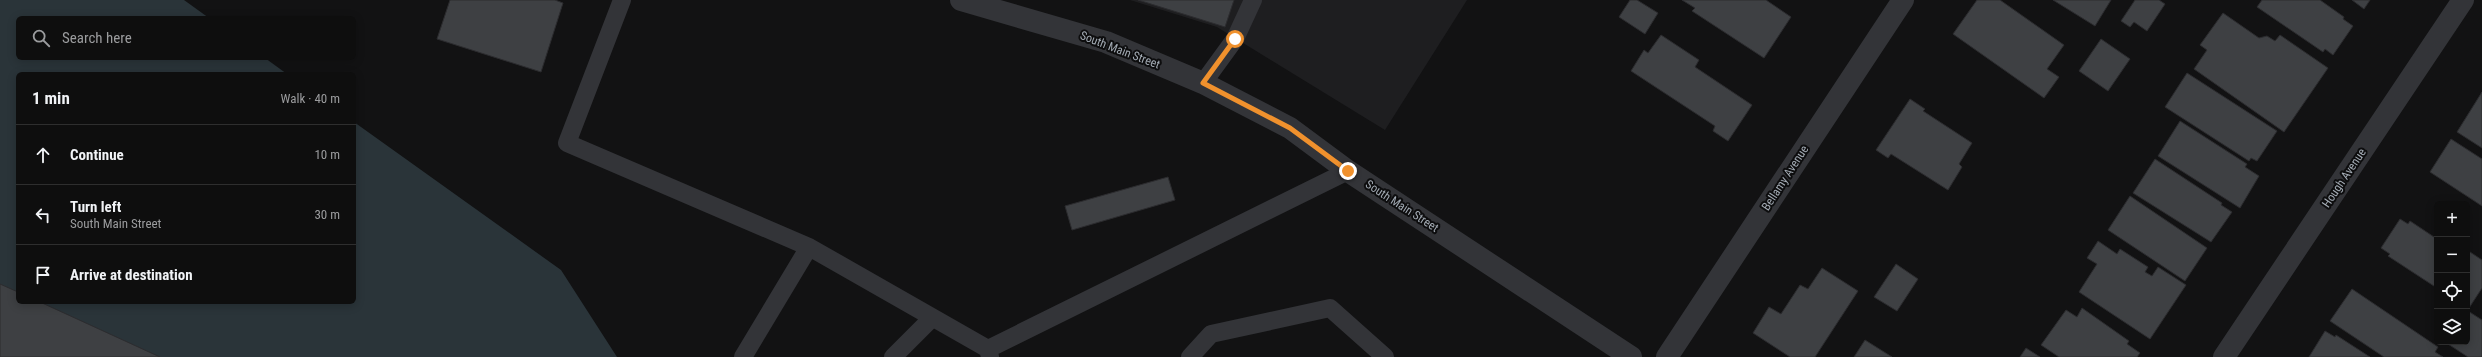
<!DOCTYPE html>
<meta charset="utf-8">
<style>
:root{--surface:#0e0e0e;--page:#171717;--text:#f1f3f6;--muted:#9b9c9e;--line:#2e2e2e}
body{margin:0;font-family:"Roboto Condensed",sans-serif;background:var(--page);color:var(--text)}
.controls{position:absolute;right:12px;bottom:12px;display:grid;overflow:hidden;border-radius:6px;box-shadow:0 2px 10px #0003}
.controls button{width:36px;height:36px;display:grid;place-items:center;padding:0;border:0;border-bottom:1px solid var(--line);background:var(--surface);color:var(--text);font:20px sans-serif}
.stop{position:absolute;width:12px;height:12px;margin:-9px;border:3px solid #f0912d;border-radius:50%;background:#fff}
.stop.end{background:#f0912d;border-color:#fff;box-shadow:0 1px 4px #0008}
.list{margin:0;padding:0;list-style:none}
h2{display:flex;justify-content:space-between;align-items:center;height:52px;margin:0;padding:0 16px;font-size:17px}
h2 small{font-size:13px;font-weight:400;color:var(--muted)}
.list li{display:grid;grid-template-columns:26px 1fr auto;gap:12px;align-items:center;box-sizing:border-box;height:60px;padding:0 16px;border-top:1px solid var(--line)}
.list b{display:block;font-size:15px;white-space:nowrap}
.list p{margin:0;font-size:13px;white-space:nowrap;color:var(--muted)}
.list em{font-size:13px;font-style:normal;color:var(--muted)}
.icon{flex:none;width:22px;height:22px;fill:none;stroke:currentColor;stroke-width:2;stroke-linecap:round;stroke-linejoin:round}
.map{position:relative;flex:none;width:2482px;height:357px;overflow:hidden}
.search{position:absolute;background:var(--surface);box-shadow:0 2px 10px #0003;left:16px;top:16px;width:340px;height:44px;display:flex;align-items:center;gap:10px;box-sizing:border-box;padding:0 14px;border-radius:6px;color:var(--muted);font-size:15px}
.panel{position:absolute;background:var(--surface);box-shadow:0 2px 10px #0003;left:16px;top:72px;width:340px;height:232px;border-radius:6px}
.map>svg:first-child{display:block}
.built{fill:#1e1e20}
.water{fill:#2a3439}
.building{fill:#3e4043;stroke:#2c2c2f}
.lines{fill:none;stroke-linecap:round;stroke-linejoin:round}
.service{stroke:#333438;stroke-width:18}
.minor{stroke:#333438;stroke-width:22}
.route{stroke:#f0912d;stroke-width:5}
.labels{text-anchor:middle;stroke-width:4;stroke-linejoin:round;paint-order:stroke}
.street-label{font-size:12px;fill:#a3abb4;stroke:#0d0d0e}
</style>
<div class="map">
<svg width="2482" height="357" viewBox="0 0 2482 357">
<rect width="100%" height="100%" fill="#121213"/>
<path class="built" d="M1130,0H1467L1385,130L1217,27Z"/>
<path class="water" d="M0,0H184L209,18H18V58H265L287,74H18V302H354V122L561,270L617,357H0Z"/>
<path class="building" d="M450,0H555L563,3L541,72L437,39Z
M1138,0H1234L1225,27Z
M1630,0H1637L1658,13L1645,34L1619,17Z
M1682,0H1766L1791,17L1764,58L1692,11L1695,8Z
M1977,0H2000L2064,45L2047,69L2059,77L2044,98L1953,34Z
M2053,0H2111L2095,26Z
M2135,0H2159L2165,4L2147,31L2134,22L2130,27L2121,21Z
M2262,0H2320L2344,17L2343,19L2353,26L2333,55L2325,49L2323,52L2257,7Z
M2352,0H2370L2364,9Z
M2223,13L2259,38L2267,36L2275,41L2280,35L2328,68L2284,132L2194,69L2207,50L2200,45Z
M1661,35L1699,60L1695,67L1752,105L1728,141L1713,131L1715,126L1631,71L1644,50L1648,53Z
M2101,39L2130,59L2108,91L2079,71Z
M2187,73L2277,131L2257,161L2251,158L2249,161L2165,107Z
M2482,92V148L2457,132Z
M1910,99L1925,109L1923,111L1972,143L1959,164L1962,167L1948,190L1891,154L1888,158L1876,150Z
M2180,121L2247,164L2245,167L2259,176L2240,208L2158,156Z
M2451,139L2482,159V206L2430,172Z
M2155,159L2222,203L2221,205L2232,212L2211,242L2133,193Z
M1168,177L1175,200L1072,230L1065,206Z
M2130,196L2207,248L2185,281L2108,230Z
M2400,219L2408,224L2410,221L2437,239V288L2388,256L2390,254L2381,248Z
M2098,241L2117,254L2120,249L2148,267L2145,272L2152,276L2158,267L2186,285L2150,339L2079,292L2097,264L2087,258Z
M2467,250L2482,260V288L2469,308Z
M1896,264L1918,279L1897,311L1874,297Z
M1822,268L1858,291L1815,357H1790L1753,333L1769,307L1781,314L1800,285L1808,289Z
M0,284L18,292V302H40L160,357H0Z
M2352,289L2438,347L2435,352L2443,357H2384L2330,321Z
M2082,308L2129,341L2127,344L2140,353L2137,357H2059L2041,345L2066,310L2077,317Z
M2468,311L2482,320V357H2468L2448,344L2449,342H2467Z
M2325,331L2335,337L2336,335L2370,357H2309Z
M1865,340L1892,357H1854Z
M2026,348L2040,357H2020Z"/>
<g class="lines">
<path class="service" d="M622,0L567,143L809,247L988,349
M1203,83L1235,39L1253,0
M743,357L809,247
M893,357L932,318
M990,357L988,349L1348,171
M1190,357L1211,334L1330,308L1385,357"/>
<path class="minor" d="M961,0L1106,42L1203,83L1290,128L1348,171L1631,357
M1667,357L1903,0
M2224,357L2463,0"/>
</g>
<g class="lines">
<path class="route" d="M1235,39L1203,83L1290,128L1348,171"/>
</g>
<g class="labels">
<g class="street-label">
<text transform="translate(1120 50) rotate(21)" y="4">South Main Street</text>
<text transform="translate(1785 178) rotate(-57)" y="4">Bellamy Avenue</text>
<text transform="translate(2344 178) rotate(-56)" y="4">Hough Avenue</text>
<text transform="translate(1402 206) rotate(33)" y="4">South Main Street</text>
</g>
</g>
</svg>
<div class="controls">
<button>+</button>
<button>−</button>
<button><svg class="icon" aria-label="locate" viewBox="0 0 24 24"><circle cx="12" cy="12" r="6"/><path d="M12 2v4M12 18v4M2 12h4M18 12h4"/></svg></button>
<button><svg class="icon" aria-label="layers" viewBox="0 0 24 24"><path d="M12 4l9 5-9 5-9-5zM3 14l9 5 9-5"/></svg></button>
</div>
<div class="stop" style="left:1235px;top:39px"></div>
<div class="stop end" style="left:1348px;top:171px"></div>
<div class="search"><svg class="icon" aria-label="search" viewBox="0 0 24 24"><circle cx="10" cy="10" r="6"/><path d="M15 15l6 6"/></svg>Search here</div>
<section class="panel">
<h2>1 min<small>Walk · 40 m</small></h2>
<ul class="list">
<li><svg class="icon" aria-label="ahead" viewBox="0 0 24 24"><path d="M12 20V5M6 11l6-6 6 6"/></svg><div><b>Continue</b></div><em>10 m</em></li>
<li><svg class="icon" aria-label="left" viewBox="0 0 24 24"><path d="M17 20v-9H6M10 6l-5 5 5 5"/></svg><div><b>Turn left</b><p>South Main Street</p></div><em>30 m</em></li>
<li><svg class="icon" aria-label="arrive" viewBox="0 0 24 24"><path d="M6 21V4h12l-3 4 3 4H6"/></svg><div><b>Arrive at destination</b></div></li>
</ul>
</section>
</div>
